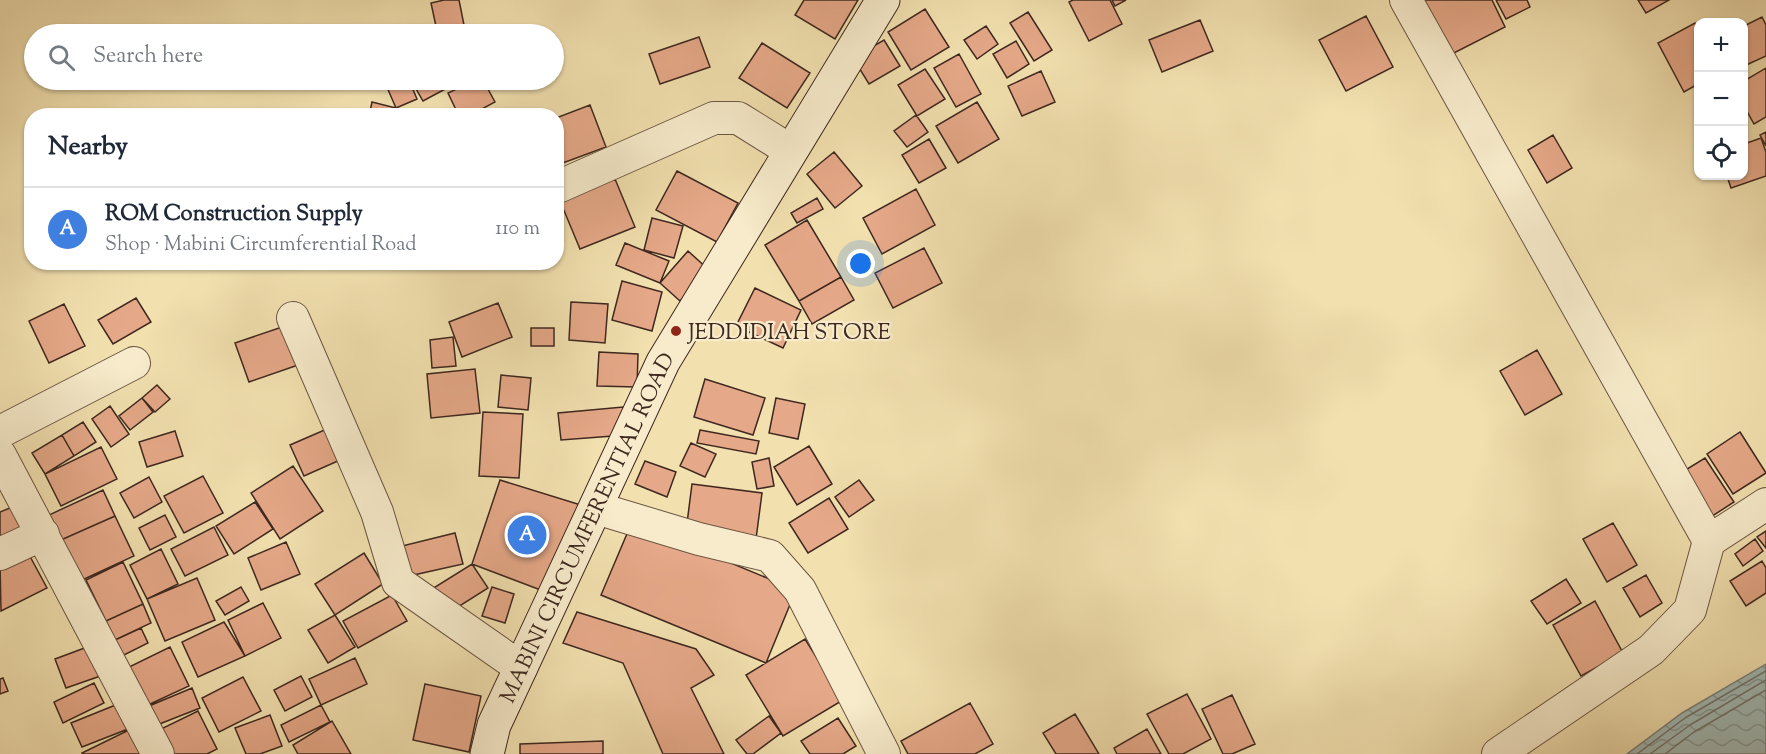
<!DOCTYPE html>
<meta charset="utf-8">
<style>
:root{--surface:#fff;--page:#f2f2f3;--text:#1f2937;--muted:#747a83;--line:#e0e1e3;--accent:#b45309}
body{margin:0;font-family:"Sorts Mill Goudy",serif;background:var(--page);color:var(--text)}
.controls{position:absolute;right:18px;top:18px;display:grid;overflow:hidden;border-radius:12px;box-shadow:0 2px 4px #0004}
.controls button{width:54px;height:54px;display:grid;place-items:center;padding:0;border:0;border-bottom:2px solid var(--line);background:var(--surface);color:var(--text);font:30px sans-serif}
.you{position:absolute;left:861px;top:264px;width:21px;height:21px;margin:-15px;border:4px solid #fff;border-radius:50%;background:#1a73e8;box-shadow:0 0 0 9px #1a73e833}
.badge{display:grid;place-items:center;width:39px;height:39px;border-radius:50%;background:var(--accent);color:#fff;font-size:20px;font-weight:700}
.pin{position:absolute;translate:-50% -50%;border:3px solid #fff;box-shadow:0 2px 6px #0006}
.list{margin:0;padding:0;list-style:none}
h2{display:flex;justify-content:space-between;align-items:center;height:78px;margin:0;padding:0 24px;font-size:26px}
h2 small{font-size:20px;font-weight:400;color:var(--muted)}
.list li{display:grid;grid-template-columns:39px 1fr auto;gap:18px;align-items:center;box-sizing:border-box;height:84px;padding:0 24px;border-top:2px solid var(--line)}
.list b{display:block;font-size:22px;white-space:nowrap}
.list p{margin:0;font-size:20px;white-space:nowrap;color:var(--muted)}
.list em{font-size:20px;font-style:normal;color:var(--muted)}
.icon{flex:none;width:33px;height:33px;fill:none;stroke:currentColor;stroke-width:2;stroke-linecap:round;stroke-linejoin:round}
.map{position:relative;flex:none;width:1766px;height:754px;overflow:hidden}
.search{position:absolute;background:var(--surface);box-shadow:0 2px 4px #0004;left:24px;top:24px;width:540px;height:66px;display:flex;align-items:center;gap:15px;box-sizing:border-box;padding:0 21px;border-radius:33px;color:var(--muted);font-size:22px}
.panel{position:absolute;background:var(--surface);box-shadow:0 2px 4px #0004;left:24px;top:108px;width:540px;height:162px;border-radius:24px}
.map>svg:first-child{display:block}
.water{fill:url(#water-waves);stroke:#79807a;stroke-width:1.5}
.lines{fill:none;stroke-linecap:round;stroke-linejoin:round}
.shore{stroke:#6f716b;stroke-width:1.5}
.building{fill:#e5a888;stroke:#3e281f;stroke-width:1.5}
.minor-casing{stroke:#6b5643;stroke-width:34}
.secondary-casing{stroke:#3e281f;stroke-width:35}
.minor{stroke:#f7ebcb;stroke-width:32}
.secondary{stroke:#f7ebcb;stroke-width:33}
.poi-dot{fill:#8f2418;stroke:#f7ebcb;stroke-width:2}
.labels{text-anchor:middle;stroke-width:4.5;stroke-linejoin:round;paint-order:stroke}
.poi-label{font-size:22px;fill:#3e281f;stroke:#f7ebcb;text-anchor:start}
.street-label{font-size:22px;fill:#3e281f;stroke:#f7ebcb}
</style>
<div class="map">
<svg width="1766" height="754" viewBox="0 0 1766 754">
<defs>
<pattern id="water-waves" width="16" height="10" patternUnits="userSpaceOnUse" patternTransform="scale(1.5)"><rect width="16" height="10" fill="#a0bab7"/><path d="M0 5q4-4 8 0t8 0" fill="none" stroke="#849794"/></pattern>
</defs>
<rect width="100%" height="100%" fill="#f2e0af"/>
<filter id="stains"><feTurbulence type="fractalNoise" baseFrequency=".00333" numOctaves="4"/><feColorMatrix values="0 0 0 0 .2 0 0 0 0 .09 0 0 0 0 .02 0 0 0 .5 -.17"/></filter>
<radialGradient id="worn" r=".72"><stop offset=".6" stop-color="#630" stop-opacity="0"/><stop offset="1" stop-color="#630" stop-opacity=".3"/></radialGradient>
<path class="water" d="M1766,664V754H1627L1682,713Z"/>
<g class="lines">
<path class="shore" d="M1637,754L1685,718L1766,671
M1650,754L1690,725L1766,680
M1665,754L1694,732L1766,690"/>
</g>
<path class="building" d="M444,0H459L464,25L437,31L431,3Z
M804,0H858L835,39L795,15Z
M1073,0H1110L1122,24L1089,41L1069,2Z
M1112,0H1126L1115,6Z
M1422,0H1492L1505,27L1450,55Z
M1496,0H1527L1530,7L1506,19Z
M1638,0H1669L1646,13Z
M925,9L949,47L911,70L888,32Z
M1028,12L1052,50L1034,61L1010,23Z
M1366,16L1393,67L1346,91L1319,40Z
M1762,17L1766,25V56L1744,66V26Z
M1200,20L1213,51L1162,72L1149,40Z
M1695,23L1698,29V84L1684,92L1658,43Z
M986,26L998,44L977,59L964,40Z
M699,37L710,67L660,84L649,54Z
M884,40L900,66L869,84L853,58Z
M1016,41L1029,64L1007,78L993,54Z
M762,43L810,73L787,108L739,78Z
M959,54L981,94L956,107L934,68Z
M1766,68V117L1754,124L1744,106V81Z
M925,69L945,99L917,116L898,85Z
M1041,71L1055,102L1022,116L1008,86Z
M360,80H386V85H360Z
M398,80H409L417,99L396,108L386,85Z
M411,80H462L423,101Z
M475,80H483L495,102L469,116H459L448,93Z
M372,102L396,108L394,116H369Z
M977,102L999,139L958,163L936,126Z
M590,105L606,147L560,164L556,155V118Z
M444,109L447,116H429Z
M916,115L928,132L907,147L894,131Z
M1766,132V146L1760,135Z
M1553,135L1572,168L1547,183L1528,150Z
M1761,138L1766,152V176L1731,188L1727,176H1744V144Z
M929,139L946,168L919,183L902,155Z
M834,152L862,186L835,208L807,174Z
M677,171L738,203L717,242L656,210Z
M615,179L635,227L580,249L560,201Z
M916,189L935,225L882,254L863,218Z
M817,198L823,209L797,223L791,213Z
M652,218L683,226L674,258L644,250Z
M807,220L841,277L799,301L765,245Z
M625,243L669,261L660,283L616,265Z
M924,248L942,283L893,308L875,273Z
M688,251L709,270L680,301L660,283Z
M841,277L854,300L812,324L799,301Z
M622,281L662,292L652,331L612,320Z
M755,288L801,310L783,348L736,326Z
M136,298L151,322L113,344L98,320Z
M571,302L608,304L605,343L569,340Z
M498,303L512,337L462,357L449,322Z
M64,304L85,346L49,363L29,321Z
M288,325L301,364L249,382L235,343Z
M531,328H554V346H531Z
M453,337L456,366L432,368L430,340Z
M1537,350L1562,394L1525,415L1500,371Z
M599,352L638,354L637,387L597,386Z
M475,369L480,413L431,418L427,374Z
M501,375L531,378L528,410L498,407Z
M705,379L765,398L753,435L694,417Z
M157,385L170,399L155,412L142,398Z
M142,398L153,412L130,430L119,416Z
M776,398L805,404L798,439L769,433Z
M110,406L129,434L111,447L92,419Z
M623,407L626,435L561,440L558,413Z
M483,412L523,414L519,478L479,476Z
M83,422L96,442L74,456L62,435Z
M336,425L349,456L304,476L290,445Z
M700,430L759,441L756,454L697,443Z
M175,431L183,456L147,467L139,442Z
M1740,432L1766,473L1733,494L1707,454Z
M62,435L74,456L45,474L32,453Z
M691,443L716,454L705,477L680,466Z
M809,446L832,484L797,505L774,467Z
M101,447L117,479L61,506L45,474Z
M769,458L774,486L757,489L752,462Z
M1705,458L1734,502L1703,522L1674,477Z
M645,461L676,472L667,497L635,484Z
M293,466L323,511L280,539L251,493Z
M203,476L223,513L184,533L164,496Z
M149,477L162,502L134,518L120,493Z
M500,480L584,506L546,592L472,564Z
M859,480L874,500L849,517L835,497Z
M692,484L762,493L756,539L686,531Z
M103,490L115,516L61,540L49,515Z
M829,498L848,529L808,553L789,523Z
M255,502L273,529L234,554L216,526Z
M15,506L26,536L0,546V512Z
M165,515L176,537L150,550L139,528Z
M115,516L134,556L80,581L61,540Z
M632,522L796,590L766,663L601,595Z
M1613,523L1637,565L1607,582L1583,539Z
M214,527L228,555L185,576L171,549Z
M1766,531V548L1757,537Z
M455,533L463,564L409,576L402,546Z
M1755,539L1763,551L1743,566L1735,554Z
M286,542L300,574L261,590L248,558Z
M26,549L47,588L1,611L0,562Z
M161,549L178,584L147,599L130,565Z
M364,553L383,584L335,615L315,584Z
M1762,561L1766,568V593L1746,606L1730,581Z
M123,562L143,604L106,621L86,580Z
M472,564L488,588L447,614L432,589Z
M1646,575L1662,603L1640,617L1623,588Z
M197,578L215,620L165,641L147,599Z
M1566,579L1581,603L1547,624L1531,601Z
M241,587L249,601L225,615L216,601Z
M492,587L514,594L505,623L482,616Z
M392,595L407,621L358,648L343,621Z
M1595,601L1623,653L1581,676L1553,625Z
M263,603L281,638L245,656L228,620Z
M143,604L151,623L115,640L106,621Z
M577,612L696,649L714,675L691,688L724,754H663L623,663L563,643Z
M335,615L355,647L328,663L308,630Z
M224,622L245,656L198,677L182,642Z
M141,628L148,643L122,656L115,640Z
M805,639L843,700L783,736L746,675Z
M98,643L109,673L66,688L55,659Z
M170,647L189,686L148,705L129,667Z
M355,658L367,684L321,705L309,679Z
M301,676L312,697L285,711L274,690Z
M243,677L261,711L219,732L202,698Z
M3,678L8,691L0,694V679Z
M94,683L104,703L63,723L54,702Z
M425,684L481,696L469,752L413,740Z
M192,688L200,708L157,725L149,706Z
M1187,694L1211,739L1183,754H1169L1147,714Z
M1232,695L1255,744L1232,754H1223L1202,709Z
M970,703L993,744L975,754H908L901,741Z
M118,704L128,729L82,747L71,723Z
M321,705L330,722L289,742L281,725Z
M198,711L217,749L207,754H173L161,729Z
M1075,714L1099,754H1056L1043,733Z
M270,715L282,746L260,754H246L235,728Z
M769,716L781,733L753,754H747L736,740Z
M838,718L856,746L843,754H810L801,741Z
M332,721L351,754H298L293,745Z
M137,726L151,754H82V753Z
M1147,729L1161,754H1117L1114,748Z
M603,741V754H520V744Z"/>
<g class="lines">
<defs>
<path id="minor" d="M1406,0L1709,541
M560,186L714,118H738L791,151
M293,318L377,512L398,582L521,668
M0,432L134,363
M0,455L158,754
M596,508L699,539L770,556L800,590L884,754
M0,554L43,534
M1498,754L1651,650L1690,610L1709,541L1766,504"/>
<g id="secondary">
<path id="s1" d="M487,754L494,725L663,362L883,0"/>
</g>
</defs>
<use href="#minor" class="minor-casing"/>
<use href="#secondary" class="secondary-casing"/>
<use href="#minor" class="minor"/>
<use href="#secondary" class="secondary"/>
</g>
<circle class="poi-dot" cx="676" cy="331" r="6"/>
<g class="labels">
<g class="poi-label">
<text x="688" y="339">JEDDIDIAH STORE</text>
</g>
<g class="street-label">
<text dy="8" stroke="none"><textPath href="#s1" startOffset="248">MABINI CIRCUMFERENTIAL ROAD</textPath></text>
</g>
</g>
<rect width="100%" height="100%" filter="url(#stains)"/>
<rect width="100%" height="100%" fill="url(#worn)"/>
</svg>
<div class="controls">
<button>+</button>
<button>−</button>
<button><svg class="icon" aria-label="locate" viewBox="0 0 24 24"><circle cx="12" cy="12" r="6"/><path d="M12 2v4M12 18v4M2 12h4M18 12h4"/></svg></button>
</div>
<div class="you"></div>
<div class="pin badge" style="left:527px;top:535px;background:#3f7fe0">A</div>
<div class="search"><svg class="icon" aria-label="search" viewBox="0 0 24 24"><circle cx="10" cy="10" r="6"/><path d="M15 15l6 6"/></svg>Search here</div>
<section class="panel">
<h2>Nearby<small></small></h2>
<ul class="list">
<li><span class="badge" style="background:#3f7fe0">A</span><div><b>ROM Construction Supply</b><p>Shop · Mabini Circumferential Road</p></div><em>110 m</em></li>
</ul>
</section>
</div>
